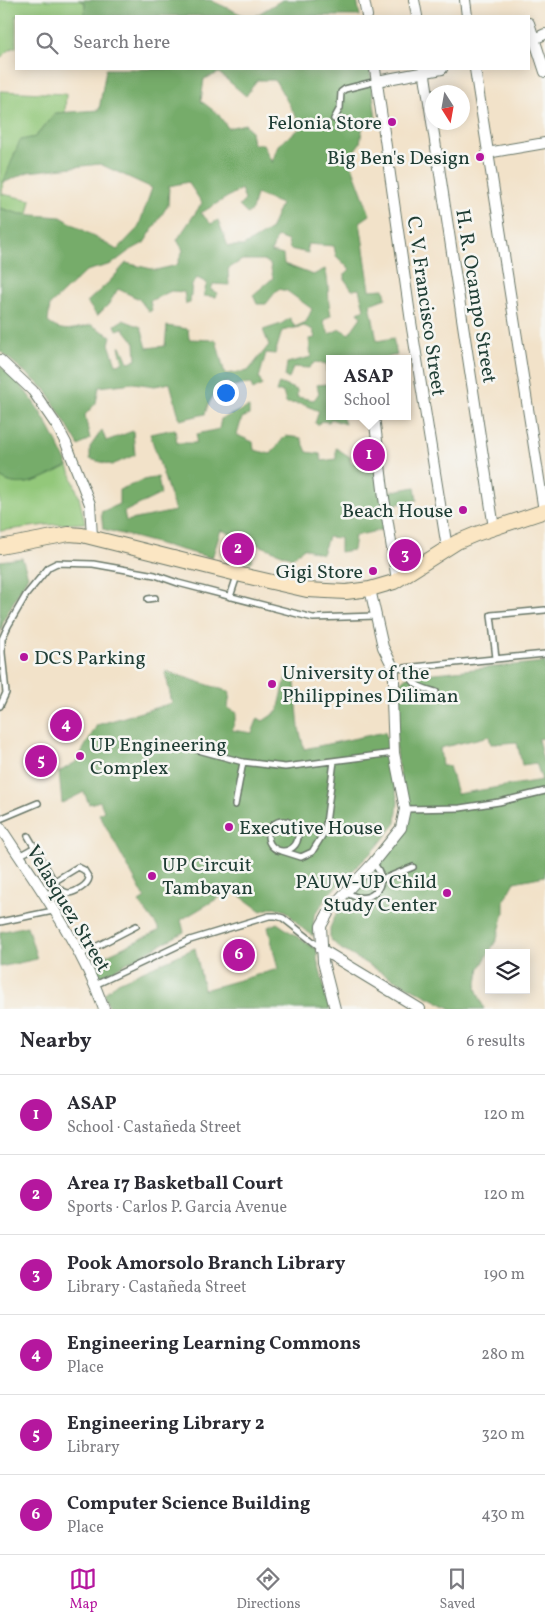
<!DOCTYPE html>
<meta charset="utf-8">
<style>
:root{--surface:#fff;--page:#f2f2f3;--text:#2b2b33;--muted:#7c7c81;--line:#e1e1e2;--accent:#b5179e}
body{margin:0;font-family:Vollkorn,serif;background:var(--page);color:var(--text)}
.controls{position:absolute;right:15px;bottom:15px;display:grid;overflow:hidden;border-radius:0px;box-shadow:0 2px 12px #0003}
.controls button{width:45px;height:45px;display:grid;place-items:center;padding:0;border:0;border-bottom:1px solid var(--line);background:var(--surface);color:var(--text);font:25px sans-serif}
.compass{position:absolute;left:425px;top:85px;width:45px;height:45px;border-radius:50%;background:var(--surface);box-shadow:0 2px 12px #0003;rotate:169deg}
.you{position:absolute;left:225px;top:392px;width:18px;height:18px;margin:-12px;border:4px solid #fff;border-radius:50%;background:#1a73e8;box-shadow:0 0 0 8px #1a73e833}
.badge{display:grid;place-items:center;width:32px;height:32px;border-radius:50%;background:var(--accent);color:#fff;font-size:16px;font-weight:700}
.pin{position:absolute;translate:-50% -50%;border:2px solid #fff;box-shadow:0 1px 5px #0006}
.popup{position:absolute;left:326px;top:355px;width:85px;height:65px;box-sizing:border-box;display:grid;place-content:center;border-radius:0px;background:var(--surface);filter:drop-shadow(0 1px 4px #0005);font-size:16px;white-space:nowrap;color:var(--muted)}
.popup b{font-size:19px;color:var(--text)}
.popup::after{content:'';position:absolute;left:50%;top:100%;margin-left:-10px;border:10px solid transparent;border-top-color:var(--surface)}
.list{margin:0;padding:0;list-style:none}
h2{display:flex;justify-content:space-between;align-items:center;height:65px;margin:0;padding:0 20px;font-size:21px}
h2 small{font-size:16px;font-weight:400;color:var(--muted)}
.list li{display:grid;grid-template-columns:32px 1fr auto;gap:15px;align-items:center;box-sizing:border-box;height:80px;padding:0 20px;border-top:1px solid var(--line)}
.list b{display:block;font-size:19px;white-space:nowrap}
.list p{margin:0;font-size:16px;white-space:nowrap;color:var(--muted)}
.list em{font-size:16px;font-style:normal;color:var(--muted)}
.icon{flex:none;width:28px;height:28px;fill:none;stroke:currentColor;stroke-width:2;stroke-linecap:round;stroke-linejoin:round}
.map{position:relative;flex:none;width:545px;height:1009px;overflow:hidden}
.search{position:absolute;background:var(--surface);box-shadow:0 2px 12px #0003;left:15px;right:15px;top:15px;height:55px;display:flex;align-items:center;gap:12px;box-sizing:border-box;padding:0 18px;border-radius:0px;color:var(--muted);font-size:19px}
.sheet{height:545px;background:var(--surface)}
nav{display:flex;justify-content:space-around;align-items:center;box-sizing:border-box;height:70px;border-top:1px solid var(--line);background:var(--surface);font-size:14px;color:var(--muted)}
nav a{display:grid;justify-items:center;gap:2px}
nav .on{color:var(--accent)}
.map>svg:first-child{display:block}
.green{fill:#93c87a;stroke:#598257}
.forest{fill:#76ac6a;stroke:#4a744f;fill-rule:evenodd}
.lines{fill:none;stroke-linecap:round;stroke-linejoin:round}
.service-casing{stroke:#697768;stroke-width:8}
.minor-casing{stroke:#697768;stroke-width:12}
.secondary-casing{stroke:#697768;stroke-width:16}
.service{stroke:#fff;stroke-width:5}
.minor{stroke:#fff;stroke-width:10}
.secondary{stroke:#fbe6c3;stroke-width:14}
.poi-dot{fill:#b5179e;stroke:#f6f6f2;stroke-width:2}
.labels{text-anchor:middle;stroke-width:5;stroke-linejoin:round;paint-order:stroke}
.poi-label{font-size:20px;fill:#1f3d34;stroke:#f6f6f2;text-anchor:end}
.street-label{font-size:20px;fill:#1f3d34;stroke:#f6f6f2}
</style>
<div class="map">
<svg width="545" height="1009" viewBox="0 0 545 1009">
<rect width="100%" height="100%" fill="#f6f6f2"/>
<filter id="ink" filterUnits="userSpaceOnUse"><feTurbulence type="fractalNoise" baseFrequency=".02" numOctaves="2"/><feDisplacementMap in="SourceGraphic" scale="10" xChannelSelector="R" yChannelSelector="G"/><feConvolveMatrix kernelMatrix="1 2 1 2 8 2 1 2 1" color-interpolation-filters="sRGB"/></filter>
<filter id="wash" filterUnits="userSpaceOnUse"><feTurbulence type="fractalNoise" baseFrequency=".0096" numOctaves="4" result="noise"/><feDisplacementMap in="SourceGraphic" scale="20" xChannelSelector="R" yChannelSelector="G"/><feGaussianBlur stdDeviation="1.12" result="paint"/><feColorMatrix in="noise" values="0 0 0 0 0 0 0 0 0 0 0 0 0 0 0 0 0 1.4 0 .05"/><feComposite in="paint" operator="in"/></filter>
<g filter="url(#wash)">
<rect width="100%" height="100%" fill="#f2e2c9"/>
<path class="green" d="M0,0H79L85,3L84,16H16V47L12,48L0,58Z
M0,91L66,94L65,113H55L35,137L15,151L11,166L3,183L2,194L31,200L28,214H20L0,208Z
M68,466L79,497L85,523L46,525L0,531V477C21,493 47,476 68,466Z
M226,537L256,546L251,562L221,553Z"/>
<path class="forest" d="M79,0H210L245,16H84L85,3Z
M282,0H357L360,16H255Z
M106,69H370L376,119L363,125L360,143L349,158L370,215L360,222L370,290L384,289L386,298L370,304L377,341L393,338L397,355L381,359H330V416H342L345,424L331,419L329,422L321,421L318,425L315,423L319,411L302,404L286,403L283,392H276L279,383L297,390V397L314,400L319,393L317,385L327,384L330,376L326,371L327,364L315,362L309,368L293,367L289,379L285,377L287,363L311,357L309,339L315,338L313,330L304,326L282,331L275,354L266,353L259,378L262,385L253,390L251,384L230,386L228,382L218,385L208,405L205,414L180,420L170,383L155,386L133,383L99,387L96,403L85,415L90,439L79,446L46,390L0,351V208L20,214L61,217L117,250L138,228L152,188L100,164L28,172L3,183L20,140L35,137L56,113L99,110ZM219,73L246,96L257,80H275L302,127L278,145L272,163L263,144H253L251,131L245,124L228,128L218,114L201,101L204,79ZM188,182L202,203L177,240L183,250L177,265L156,270L126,263L110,281L87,302L97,316L108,305L118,289L139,299L149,312L152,310L150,301L171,291L184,292L186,304L190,303L192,285L197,278L207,283L203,296L216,297L218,293L211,290L213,284L229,285L228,269L242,260H264L270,264L273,278L253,295L257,304H266L278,289L287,291L312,309L306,322L295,327L290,318L281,324L263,330L269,345L248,371L225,374L216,340L189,339L188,329L167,326L165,346L147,348L141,327L123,320L115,325L117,330L123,328L135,343L136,360L128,362L121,346L119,347L123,363L116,364L109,344L111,336L91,325C74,329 62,334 48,322L50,305L86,271L112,264L129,251L144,243L168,205L169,186ZM241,189L245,200L239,206L247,214L252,210L256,194L281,204L270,230L243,246H228L218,220L211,224L201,213ZM277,237L288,241L290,249L308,253L307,244L334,246L336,256L350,269L345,274V280L352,290L359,289L364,309L358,312L361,317L349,334L340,329L329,334L323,321L331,315C327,299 330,284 325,269L313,275L284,264L283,255L271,252Z
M0,366C33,392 51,429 68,466C47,476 21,493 0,477Z
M249,407V415L242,418L237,435L253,442L254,450L271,454L285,436L301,438L307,452L320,454L322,461L336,459V448L350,457L351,463L383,459L388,492L415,487L417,500L383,507L385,529L355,536L353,550L340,552V538L328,537L322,554L304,548L292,558L221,530L212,558L103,529L101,512L119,504V490L143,480L158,477L161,494L124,512L126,521L175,511L150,434L175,429L177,443H196L197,434L219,429L221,419Z
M102,430L106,441L133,431L135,455L112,465L90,459V447Z
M22,558L28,576L4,619L0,634V561Z
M545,662V738L538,739L543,761H545V876L514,882L504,900V913L497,939L480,968L476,988L484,1009H452L386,975L341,949L330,939V928L335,916L393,848L406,829L408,818L396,754L398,688C402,679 405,677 414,675ZM489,736L491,744L517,742L522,765L536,763L542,780L457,794L449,766H442L440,748Z
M165,671L230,692L228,708L237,713L232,730L252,733L258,718L263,721L278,711L286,677L295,683L299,728L304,749L385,732L390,750L393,779L398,801L396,823L376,848L329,894L314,916L313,936L303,929L286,911L274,907L261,911L232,890L181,920L184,932L97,979L89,968L92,962L160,930L139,902L145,898L99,814L104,811L100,801L89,804L84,792L62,803L59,772L76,762L97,725L172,703Z
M277,923L317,950V959L330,1009H109L104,994L118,982L195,948L204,990L278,969L268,927Z
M27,926L37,959L0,967V932Z"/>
</g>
<g filter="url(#ink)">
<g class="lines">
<defs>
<path id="service" d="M334,119L340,108L341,92L345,89L377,81
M230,597L237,576
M148,599L155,598
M496,658L491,615L545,610
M407,668C412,686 419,687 436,692
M394,669L545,654
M0,706L6,693L2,653V639L8,626L26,595L49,567L57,563L93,564L155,575L178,583L313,618L376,616
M198,750L243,762L285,767L394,753
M235,805L243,762
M405,809L460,808L499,802L545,791
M0,819L38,803
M268 836a15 15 0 1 1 30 0a15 15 0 1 1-30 0Z
M28,836L58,888C61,890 65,893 69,893C76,892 88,885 89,878L84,870L78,867L55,881
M282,851L301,857L312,852L325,831L334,761
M19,856L35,847
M381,880L413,867
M346,892C370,909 393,883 373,863
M44,896L58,888
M0,922L53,911
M80,955L136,926
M95,985L190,940L269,916H276L283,918L321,948"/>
<path id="minor" d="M364,0L367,16
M414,0L417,16
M465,0L467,16
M529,23L545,72
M534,39L545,34
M375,69L411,322L447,548
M424,69L494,528
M475,69L544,511
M377,81L442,69
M487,153L545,143
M0,360L33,391L57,426L66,443L90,504L92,536
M374,416L384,498L397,580
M0,827C38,885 81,944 104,1009
M321,949L420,1009
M335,1009L323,962L321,926L331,908L373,863L401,828L405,809L394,753L392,700L394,684V669L383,647L370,589"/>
<path id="secondary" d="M0,547L69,534L82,535L237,574L307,590L346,592L370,589L394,582L457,542L476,534L545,511"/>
</defs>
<use href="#service" class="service-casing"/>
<use href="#minor" class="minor-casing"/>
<use href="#secondary" class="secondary-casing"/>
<use href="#service" class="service"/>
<use href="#minor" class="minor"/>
<use href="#secondary" class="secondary"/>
</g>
</g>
<g class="poi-dot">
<circle cx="392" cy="122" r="5"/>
<circle cx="480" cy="157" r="5"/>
<circle cx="463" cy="510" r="5"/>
<circle cx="373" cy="571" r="5"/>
<circle cx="24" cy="657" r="5"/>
<circle cx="272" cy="684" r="5"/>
<circle cx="80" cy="756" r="5"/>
<circle cx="229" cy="827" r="5"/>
<circle cx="152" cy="876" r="5"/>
<circle cx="447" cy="893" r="5"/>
</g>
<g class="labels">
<g class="poi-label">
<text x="382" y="129">Felonia Store</text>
<text x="470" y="164">Big Ben's Design</text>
<text x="453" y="517">Beach House</text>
<text x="363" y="578">Gigi Store</text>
<text x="34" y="664" text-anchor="start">DCS Parking</text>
<text x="282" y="679" text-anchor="start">University of the<tspan x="282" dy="23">Philippines Diliman</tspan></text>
<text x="90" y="751" text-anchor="start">UP Engineering<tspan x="90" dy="23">Complex</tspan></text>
<text x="239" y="834" text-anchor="start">Executive House</text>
<text x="162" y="871" text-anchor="start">UP Circuit<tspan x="162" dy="23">Tambayan</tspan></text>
<text x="437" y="888">PAUW-UP Child<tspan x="437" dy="23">Study Center</tspan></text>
</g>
<g class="street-label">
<text transform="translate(477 296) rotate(81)" y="7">H. R. Ocampo Street</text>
<text transform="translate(427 306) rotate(82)" y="7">C. V. Francisco Street</text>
<text transform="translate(69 908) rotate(59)" y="7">Velasquez Street</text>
</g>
</g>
</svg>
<div class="controls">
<button><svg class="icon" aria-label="layers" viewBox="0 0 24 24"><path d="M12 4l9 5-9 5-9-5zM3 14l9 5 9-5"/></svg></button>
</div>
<svg class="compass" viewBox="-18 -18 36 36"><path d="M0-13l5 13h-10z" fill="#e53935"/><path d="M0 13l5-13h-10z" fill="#7c7c81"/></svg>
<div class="you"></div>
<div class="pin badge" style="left:369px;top:455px">1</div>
<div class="popup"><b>ASAP</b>School</div>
<div class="pin badge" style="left:238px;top:549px">2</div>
<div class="pin badge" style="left:405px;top:555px">3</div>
<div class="pin badge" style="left:66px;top:725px">4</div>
<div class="pin badge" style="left:41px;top:761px">5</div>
<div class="pin badge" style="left:239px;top:955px">6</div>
<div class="search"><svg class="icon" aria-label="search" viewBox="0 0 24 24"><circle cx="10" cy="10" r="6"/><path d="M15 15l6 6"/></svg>Search here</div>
</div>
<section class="sheet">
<h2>Nearby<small>6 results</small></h2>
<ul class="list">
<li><span class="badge">1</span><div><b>ASAP</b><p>School · Castañeda Street</p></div><em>120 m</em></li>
<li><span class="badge">2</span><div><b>Area 17 Basketball Court</b><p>Sports · Carlos P. Garcia Avenue</p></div><em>120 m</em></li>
<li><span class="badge">3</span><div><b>Pook Amorsolo Branch Library</b><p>Library · Castañeda Street</p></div><em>190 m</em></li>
<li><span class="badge">4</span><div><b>Engineering Learning Commons</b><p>Place</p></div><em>280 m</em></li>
<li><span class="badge">5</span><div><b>Engineering Library 2</b><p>Library</p></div><em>320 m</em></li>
<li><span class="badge">6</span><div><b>Computer Science Building</b><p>Place</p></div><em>430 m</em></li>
</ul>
</section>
<nav>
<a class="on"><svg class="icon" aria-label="map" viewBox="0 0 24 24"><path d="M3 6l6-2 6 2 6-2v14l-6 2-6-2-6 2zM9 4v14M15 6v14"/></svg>Map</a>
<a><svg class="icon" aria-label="directions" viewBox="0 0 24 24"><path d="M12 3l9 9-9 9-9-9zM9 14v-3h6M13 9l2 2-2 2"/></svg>Directions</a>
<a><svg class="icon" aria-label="saved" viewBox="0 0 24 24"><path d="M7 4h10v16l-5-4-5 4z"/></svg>Saved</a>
</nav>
